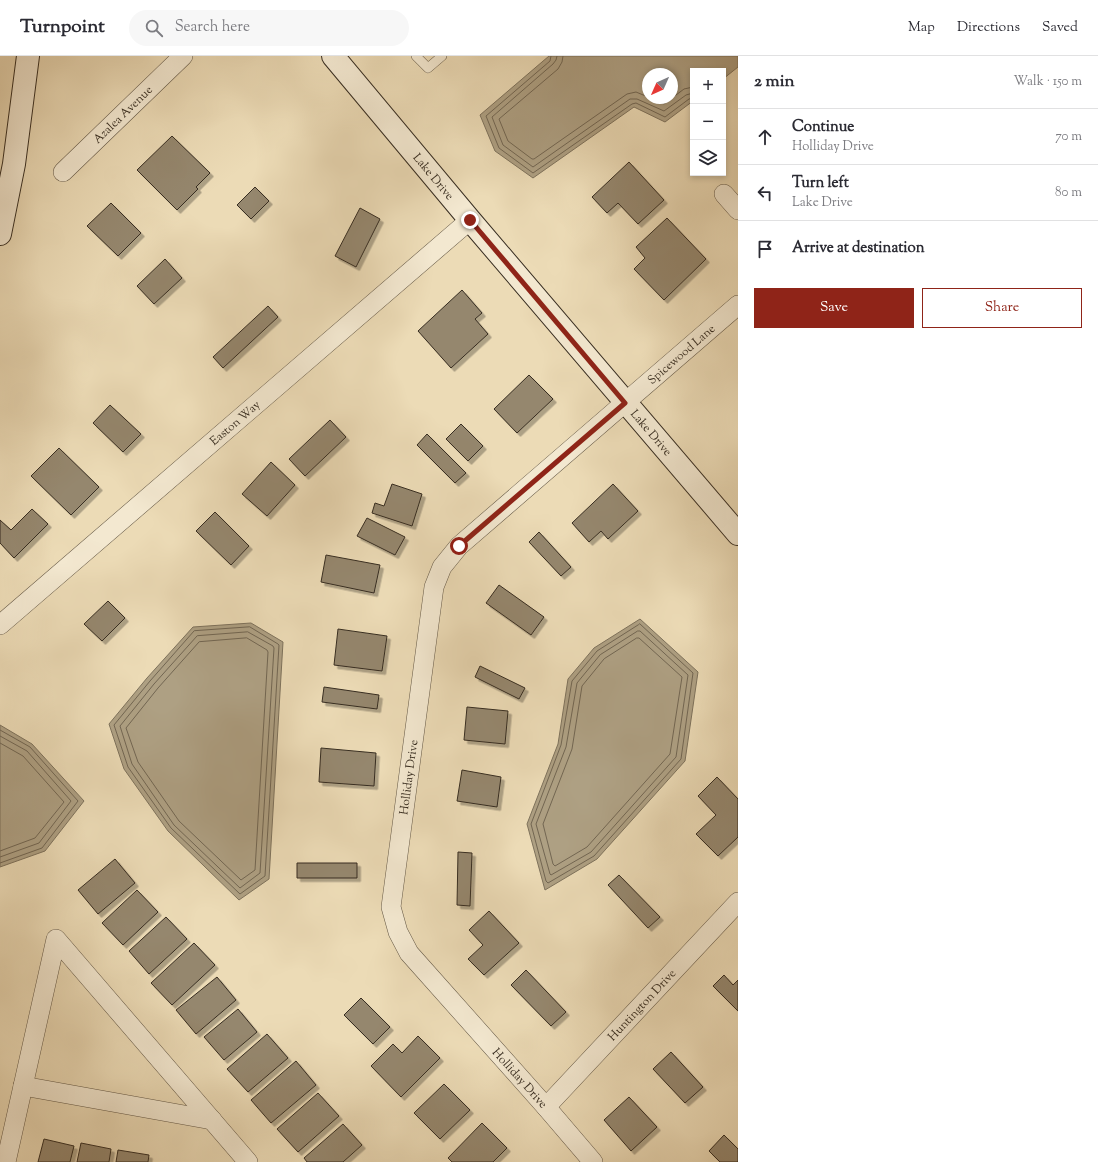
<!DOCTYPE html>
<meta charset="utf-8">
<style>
:root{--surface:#fff;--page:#f7f7f7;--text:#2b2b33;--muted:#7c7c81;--line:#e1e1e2;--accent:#8f2418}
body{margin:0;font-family:"Sorts Mill Goudy",serif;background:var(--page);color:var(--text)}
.controls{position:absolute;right:12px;top:12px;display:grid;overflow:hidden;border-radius:0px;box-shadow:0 2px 6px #0003}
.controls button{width:36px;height:36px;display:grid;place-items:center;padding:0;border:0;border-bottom:1px solid var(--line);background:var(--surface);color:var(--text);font:20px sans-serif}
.compass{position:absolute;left:642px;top:12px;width:36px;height:36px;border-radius:50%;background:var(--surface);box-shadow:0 2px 6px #0003;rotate:225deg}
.stop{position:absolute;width:12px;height:12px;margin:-9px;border:3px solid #8f2418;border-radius:50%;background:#fff}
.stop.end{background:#8f2418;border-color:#fff;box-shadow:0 1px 4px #0008}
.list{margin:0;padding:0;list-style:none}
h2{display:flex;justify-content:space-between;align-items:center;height:52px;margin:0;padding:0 16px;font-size:17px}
h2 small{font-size:13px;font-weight:400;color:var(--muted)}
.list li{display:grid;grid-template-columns:26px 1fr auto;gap:12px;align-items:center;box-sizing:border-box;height:56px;padding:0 16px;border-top:1px solid var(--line)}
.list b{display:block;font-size:15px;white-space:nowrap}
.list p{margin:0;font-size:13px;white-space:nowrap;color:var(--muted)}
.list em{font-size:13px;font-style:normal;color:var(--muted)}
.actions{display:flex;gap:8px;padding:12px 16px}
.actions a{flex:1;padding:9px 0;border:1px solid var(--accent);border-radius:0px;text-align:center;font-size:14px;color:var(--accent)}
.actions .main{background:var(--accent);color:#fff}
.icon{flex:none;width:22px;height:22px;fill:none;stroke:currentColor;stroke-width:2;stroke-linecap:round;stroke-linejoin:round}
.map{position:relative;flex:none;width:738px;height:1106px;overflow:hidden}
header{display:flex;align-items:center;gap:24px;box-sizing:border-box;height:56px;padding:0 20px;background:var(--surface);border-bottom:1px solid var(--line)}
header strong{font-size:19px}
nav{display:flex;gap:22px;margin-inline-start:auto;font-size:14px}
.search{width:280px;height:36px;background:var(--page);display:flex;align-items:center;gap:10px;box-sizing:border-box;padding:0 14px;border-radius:22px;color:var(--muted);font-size:15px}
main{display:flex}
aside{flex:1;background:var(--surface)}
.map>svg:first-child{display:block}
.water{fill:#aea083;stroke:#7e725c;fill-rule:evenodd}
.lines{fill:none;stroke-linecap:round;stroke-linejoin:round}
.shore{stroke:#726652;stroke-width:1}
.building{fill:#95876e;stroke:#372d21;filter:url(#shadow)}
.lane-casing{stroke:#645846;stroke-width:10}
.street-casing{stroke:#645846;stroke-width:20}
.secondary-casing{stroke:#372d21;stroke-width:24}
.lane{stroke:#f3e8d0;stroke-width:9}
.street{stroke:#f3e8d0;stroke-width:19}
.secondary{stroke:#f3e8d0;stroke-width:22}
.route{stroke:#8f2418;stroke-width:5}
.labels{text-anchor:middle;stroke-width:3;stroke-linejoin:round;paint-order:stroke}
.street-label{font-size:12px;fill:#372d21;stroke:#f3e8d0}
</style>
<header>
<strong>Turnpoint</strong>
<div class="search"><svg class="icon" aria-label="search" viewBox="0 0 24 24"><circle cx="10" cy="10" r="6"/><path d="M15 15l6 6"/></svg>Search here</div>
<nav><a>Map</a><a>Directions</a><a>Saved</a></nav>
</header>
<main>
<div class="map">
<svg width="738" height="1106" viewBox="0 0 738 1106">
<defs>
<filter id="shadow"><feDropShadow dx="3.5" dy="3.5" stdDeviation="0" flood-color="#0004"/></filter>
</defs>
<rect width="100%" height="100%" fill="#ecdbb6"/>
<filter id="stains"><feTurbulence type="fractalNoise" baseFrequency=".005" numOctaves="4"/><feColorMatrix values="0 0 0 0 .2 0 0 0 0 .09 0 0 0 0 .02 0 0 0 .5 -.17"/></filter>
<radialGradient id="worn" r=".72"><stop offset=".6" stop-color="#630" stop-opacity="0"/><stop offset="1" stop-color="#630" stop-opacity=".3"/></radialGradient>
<path class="water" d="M549,0H738V11L723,23V15H693V45L665,66L634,51L533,122L495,95L480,59ZM648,18H672V42H648Z
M640,563L698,616L685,705L597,803L545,834L527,768L558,688L568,623L594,592Z
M251,567L283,586L269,823L239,844L168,775L124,713L109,668L147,622L193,571Z
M0,669L32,688L84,745L45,795L0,811Z"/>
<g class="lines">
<path class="shore" d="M551,0L550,5L486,60L499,92L533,117L632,48L636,47L665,61L689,43L693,42
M557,0L556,4L553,8L492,61L503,89L533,111L630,43H637L664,55L686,39L693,37
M563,0L562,6L558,13L499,63L508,85L532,103H534L627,38L636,36L648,41
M650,42L664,48L684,33L693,31
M640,568L693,617L681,703L594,800L548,827L546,825L531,768L561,689L572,625L597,595L638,569Z
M250,571L278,588L279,589L265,820L240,838L171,772L128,711L114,669L150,625L194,575Z
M638,575H640L688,619L676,701L591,796L551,819L550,818L536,768L566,691L577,627L600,599Z
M248,576L273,590L274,592L260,817L240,832L174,769L132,708L120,670L154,628L197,580Z
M247,582L267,594L268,596L255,814L241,824L179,765L138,706L126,672L158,632L199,586Z
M637,582H639L682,621L670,698L587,791L555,810L553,808L543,768L572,693L582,630L604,603Z
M0,674L30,691L78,745L42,792L0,807
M0,680L27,695L71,745L39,787L0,801
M0,687L23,700L64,746L35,782L0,795"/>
</g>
<path class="building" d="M172,80L210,117L196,131L198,133L177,154L137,114Z
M629,106L664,144L638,168L618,147L607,157L592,141Z
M255,131L269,145L251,163L237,149Z
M111,147L141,177L118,200L87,170Z
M360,152L380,163L356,211L335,200Z
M667,162L706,203L664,244L634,213L645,202L636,191Z
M165,203L182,222L154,248L137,230Z
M462,234L482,257L475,263L488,278L451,312L418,275Z
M268,250L278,261L223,312L213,301Z
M529,319L553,343L517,377L494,353Z
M110,349L141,378L123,396L93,367Z
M330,364L346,381L305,420L289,403Z
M461,368L483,390L468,405L446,383Z
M427,378L466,417L455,427L417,389Z
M59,392L99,431L71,459L31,420Z
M271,406L295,429L267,460L242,438Z
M392,428L422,438L412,470L372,457L375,447L384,450Z
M613,428L638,455L608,483L601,475L589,486L572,467Z
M32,453L48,468L14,502L0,487V464L11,474Z
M215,456L249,490L231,509L196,475Z
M367,462L405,481L395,499L357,480Z
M539,476L571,511L561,520L529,486Z
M326,499L380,509L374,537L321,526Z
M499,529L544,561L531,579L486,547Z
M108,545L125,562L102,585L84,568Z
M338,573L387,580L382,615L334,609Z
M480,610L525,632L519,643L475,621Z
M324,631L379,639L377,653L322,646Z
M467,651L508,655L505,688L464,684Z
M321,692L376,697L374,730L319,726Z
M462,714L501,721L497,751L457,745Z
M717,721L738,743V781L718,800L696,778L716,759L698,740Z
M458,796L472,797L470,850L457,849Z
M115,803L135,827L98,858L78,834Z
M297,807H357V822H297Z
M619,819L660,861L648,872L608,829Z
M137,834L158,856L123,889L102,867Z
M489,855L519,887L484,919L468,903L483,889L469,874Z
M166,861L187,883L149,918L129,895Z
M194,887L215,909L172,949L151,927Z
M526,914L566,956L551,970L511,929Z
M724,919L733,929L738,924V955L713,930Z
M217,921L236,944L196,978L176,954Z
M361,942L390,971L373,988L344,959Z
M238,953L257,976L224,1004L204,981Z
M267,978L288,1002L248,1036L227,1013Z
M418,980L440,1002L401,1041L371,1010L393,988L402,997Z
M671,996L703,1031L685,1047L653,1013Z
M296,1005L316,1029L271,1067L251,1044Z
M444,1028L470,1054L440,1083L414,1057Z
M318,1037L339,1060L298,1096L277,1073Z
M629,1041L657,1071L631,1095L604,1064Z
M482,1067L507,1092L493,1106H452L448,1102Z
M343,1068L362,1089L343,1106H307L304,1102Z
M724,1079L738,1093V1106H720L709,1095Z
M44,1083L74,1090L70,1106H38Z
M81,1087L111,1093L109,1106H77Z
M118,1094L149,1099L148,1106H116Z"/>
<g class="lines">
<defs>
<path id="lane" d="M416,0L428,12L442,0"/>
<g id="street">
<path id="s1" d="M63,116L183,0"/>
<path d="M724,138L738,154"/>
<path id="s2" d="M0,569L470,164"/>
<path d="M23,1030L212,1064"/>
<path id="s3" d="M546,1051L738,846"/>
<path d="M6,1106L56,883L248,1106"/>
<path id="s4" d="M593,1106L546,1051L409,897L398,876L391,851L434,531L442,511L459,490L738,249"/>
</g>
<g id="secondary">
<path id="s5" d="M333,0L470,164L738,478"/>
<path d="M0,178L14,108L28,0"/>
</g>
</defs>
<use href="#lane" class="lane-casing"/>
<use href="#street" class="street-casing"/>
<use href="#secondary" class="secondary-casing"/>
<use href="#lane" class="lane"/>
<use href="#street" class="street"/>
<use href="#secondary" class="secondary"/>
</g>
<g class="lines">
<path class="route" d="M459,490L625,347L470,164"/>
</g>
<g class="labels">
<g class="street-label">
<text dy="4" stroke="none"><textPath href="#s1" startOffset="83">Azalea Avenue</textPath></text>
<text dy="4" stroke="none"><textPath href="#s5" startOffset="157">Lake Drive</textPath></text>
<text dy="4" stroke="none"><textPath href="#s4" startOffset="993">Spicewood Lane</textPath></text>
<text dy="4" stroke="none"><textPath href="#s2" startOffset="310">Easton Way</textPath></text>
<text dy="4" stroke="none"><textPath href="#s5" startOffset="493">Lake Drive</textPath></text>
<text dy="4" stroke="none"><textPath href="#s4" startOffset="459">Holliday Drive</textPath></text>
<text dy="4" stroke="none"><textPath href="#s3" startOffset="140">Huntington Drive</textPath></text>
<text transform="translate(520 1022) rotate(48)" y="4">Holliday Drive</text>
</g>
</g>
<rect width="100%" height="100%" filter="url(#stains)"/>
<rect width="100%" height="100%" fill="url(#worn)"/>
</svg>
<div class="controls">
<button>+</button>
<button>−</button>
<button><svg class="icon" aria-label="layers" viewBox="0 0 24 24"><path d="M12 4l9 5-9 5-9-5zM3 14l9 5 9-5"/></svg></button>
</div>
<svg class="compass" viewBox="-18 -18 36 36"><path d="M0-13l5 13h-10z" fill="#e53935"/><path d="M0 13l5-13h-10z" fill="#7c7c81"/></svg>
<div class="stop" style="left:459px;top:490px"></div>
<div class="stop end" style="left:470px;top:164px"></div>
</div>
<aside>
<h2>2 min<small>Walk · 150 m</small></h2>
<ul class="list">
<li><svg class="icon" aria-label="ahead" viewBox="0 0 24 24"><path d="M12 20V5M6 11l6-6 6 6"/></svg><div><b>Continue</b><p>Holliday Drive</p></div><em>70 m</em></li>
<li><svg class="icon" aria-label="left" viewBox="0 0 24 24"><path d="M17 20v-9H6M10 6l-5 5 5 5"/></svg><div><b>Turn left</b><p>Lake Drive</p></div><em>80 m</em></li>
<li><svg class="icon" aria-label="arrive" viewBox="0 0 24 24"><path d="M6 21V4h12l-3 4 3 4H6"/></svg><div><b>Arrive at destination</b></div></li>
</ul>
<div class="actions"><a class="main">Save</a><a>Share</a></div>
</aside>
</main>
